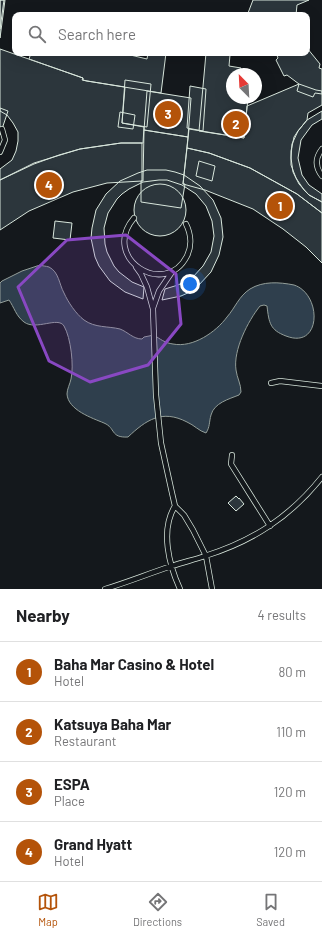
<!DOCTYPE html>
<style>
:root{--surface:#fff;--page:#f2f2f2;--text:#202124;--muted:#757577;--line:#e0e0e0;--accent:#b45309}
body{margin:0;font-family:Barlow,sans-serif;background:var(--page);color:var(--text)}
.compass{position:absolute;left:226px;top:68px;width:36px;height:36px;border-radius:50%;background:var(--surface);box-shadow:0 4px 16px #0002;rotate:336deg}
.you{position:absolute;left:190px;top:284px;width:14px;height:14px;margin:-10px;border:3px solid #fff;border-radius:50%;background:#1a73e8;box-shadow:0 0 0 6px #1a73e833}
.badge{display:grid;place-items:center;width:26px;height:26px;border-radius:50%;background:var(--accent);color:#fff;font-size:13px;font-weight:700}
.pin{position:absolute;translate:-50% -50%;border:2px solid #fff;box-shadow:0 1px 4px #0006}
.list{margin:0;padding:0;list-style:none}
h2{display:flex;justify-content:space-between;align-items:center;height:52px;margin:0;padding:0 16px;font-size:17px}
h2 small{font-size:13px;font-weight:400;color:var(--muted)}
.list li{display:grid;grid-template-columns:26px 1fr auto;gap:12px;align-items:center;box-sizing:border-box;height:60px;padding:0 16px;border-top:1px solid var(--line)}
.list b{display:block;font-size:15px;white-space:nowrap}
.list p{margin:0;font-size:13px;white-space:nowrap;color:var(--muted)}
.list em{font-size:13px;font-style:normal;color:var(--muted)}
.icon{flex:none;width:22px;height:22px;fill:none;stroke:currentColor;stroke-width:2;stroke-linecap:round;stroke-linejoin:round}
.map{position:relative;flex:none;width:322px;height:589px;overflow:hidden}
.search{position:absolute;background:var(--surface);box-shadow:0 4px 16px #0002;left:12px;right:12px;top:12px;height:44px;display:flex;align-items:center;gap:10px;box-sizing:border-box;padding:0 14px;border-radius:8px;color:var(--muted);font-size:15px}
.sheet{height:292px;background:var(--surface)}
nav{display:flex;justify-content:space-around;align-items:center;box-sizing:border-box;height:56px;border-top:1px solid var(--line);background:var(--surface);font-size:11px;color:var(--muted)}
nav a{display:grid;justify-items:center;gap:2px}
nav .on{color:var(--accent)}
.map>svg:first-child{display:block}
.water{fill:#2f3f4d;stroke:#939e99}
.building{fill:#2c363c;stroke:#d8e6dc}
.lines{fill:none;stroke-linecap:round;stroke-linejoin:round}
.service-casing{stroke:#d8e6dc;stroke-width:6}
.service{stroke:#14181c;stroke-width:4.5}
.marked{fill:#8948c3;fill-opacity:0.2;stroke:#8948c3;stroke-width:3;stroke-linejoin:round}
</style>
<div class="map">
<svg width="322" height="589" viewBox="0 0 322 589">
<rect width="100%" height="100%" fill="#14181c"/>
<path class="water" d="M40,265C42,266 46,266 49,267C59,272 59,284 64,293C68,302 76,314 84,320C95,328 108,326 120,329C128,332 133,339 142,339L144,337L154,335C160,339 165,343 173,344C193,348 216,332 227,317C235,308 239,296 250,289C263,281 279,282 294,285C322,294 322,350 286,336C270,330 269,323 267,306L264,305L260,306C248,321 233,350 236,370C237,378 241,384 241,392L239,395C229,399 214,403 211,415C209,422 210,427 206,433C199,431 194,425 187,422C162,409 146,420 128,437C110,438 116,428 104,423C92,418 68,410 67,394C67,389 70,384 71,379C74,366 71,338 64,326C58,316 36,331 24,322C16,316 14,307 9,300L0,303V283L2,281L22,271Z"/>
<path class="building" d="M0,0H5L0,38Z
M0,0H4L0,29Z
M253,0H309L297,5L296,15H250L248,13Z
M307,48L320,64L319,68L322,69V94L315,93L313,97L297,91L299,84L287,75L284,76L276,60L278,58L276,53H307Z
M0,49L83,78L82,80L87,81L125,87L122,123L144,127L143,143H121L80,149L34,163L0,180V169L12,160L16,151L18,141V132L13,123L7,115L0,111Z
M31,53H96L103,55L104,53H122L147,59L148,53H166L161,93L87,81L83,80V78L29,59Z
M206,53H217L230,55L229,66L241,68L240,74H232V98H248L244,138L199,131Z
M125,80L151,84L147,127L122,123Z
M299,84L316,90L322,91V105L308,113L307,120L298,131L294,137L291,151V165L296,178L304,190L309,195L322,202V213L297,194L250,168L209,153L187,148L189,129L244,138L247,106Z
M190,86L206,89L203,131L187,128Z
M147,91L191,98L188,137L144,130Z
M0,108L8,111L0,135Z
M322,111V119L312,125L301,140L298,158L302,175L309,185L322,194V202L309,195L299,184L293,172L291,158L292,144L298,131L307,120Z
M120,112L135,115L133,129L118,127Z
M144,130L188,137L183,184H185L181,208L141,202V181H143Z
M121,143H142V181L107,183L73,192L29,211L0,230V180L34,164L59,155L80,149Z
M187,148L209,153L250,168L297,194L322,213V263L306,247L283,229L253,209L205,190L183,184Z
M199,161L215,166L212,181L196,176Z
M147,170H166L175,172L184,175L200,186L213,200L221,218L222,227L223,237L219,255L211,272L198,286L190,292L181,296L162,300L165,289L178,285L192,278L203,266L211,252L214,236L212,221L206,206L196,194L182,185L167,180H159L143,182L129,189L122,194L117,199L108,213L104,228L105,244L107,252L114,266L119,272L132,282L144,287L143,299L125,292L110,281L99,266L95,257L91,238L92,228L96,210L106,194L120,181L138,173Z
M134 210a26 26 0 1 1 52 0a26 26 0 1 1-52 0Z
M55,221L72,223L70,240L53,238Z
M236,496L239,499V498L244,504L236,511L228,503Z"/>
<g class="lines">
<defs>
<path id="service" d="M322,149C315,158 315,167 322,176
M0,152L5,140L2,129
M134,218C100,258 165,299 187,256C192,246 191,234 186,224
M136,267L141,274L147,287L153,309L156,395L161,443L172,493L175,506L184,515L193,530L206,556L212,589
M153,308L159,291L172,272
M271,383L280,381L322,386
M232,455L231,464L270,526
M175,506C160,530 169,565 180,589
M105,589C128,582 150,573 172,566C183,562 194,560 205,556C253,541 290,517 322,477"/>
</defs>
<use href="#service" class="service-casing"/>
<use href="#service" class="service"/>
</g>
<path class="marked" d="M126,235L176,274L181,324L148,365L90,382L49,361L18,287L67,240Z"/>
</svg>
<svg class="compass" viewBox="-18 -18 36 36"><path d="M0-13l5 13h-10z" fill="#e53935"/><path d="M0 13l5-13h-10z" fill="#757577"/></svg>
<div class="you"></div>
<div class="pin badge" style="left:280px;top:206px">1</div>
<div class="pin badge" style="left:236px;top:124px">2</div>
<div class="pin badge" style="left:168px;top:114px">3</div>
<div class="pin badge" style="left:49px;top:185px">4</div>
<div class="search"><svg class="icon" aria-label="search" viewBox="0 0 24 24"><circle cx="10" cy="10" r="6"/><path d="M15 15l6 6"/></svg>Search here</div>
</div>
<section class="sheet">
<h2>Nearby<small>4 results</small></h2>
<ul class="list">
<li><span class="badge">1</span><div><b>Baha Mar Casino &amp; Hotel</b><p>Hotel</p></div><em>80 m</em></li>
<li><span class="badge">2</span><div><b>Katsuya Baha Mar</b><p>Restaurant</p></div><em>110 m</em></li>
<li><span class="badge">3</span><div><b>ESPA</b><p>Place</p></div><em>120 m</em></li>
<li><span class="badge">4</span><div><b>Grand Hyatt</b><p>Hotel</p></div><em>120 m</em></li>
</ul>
</section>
<nav>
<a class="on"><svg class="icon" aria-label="map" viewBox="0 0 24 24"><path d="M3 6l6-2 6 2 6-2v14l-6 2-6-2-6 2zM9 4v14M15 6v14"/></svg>Map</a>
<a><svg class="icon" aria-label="directions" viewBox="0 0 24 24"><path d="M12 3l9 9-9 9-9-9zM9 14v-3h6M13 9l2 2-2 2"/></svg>Directions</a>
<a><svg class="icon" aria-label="saved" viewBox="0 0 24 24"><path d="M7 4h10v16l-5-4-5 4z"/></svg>Saved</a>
</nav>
